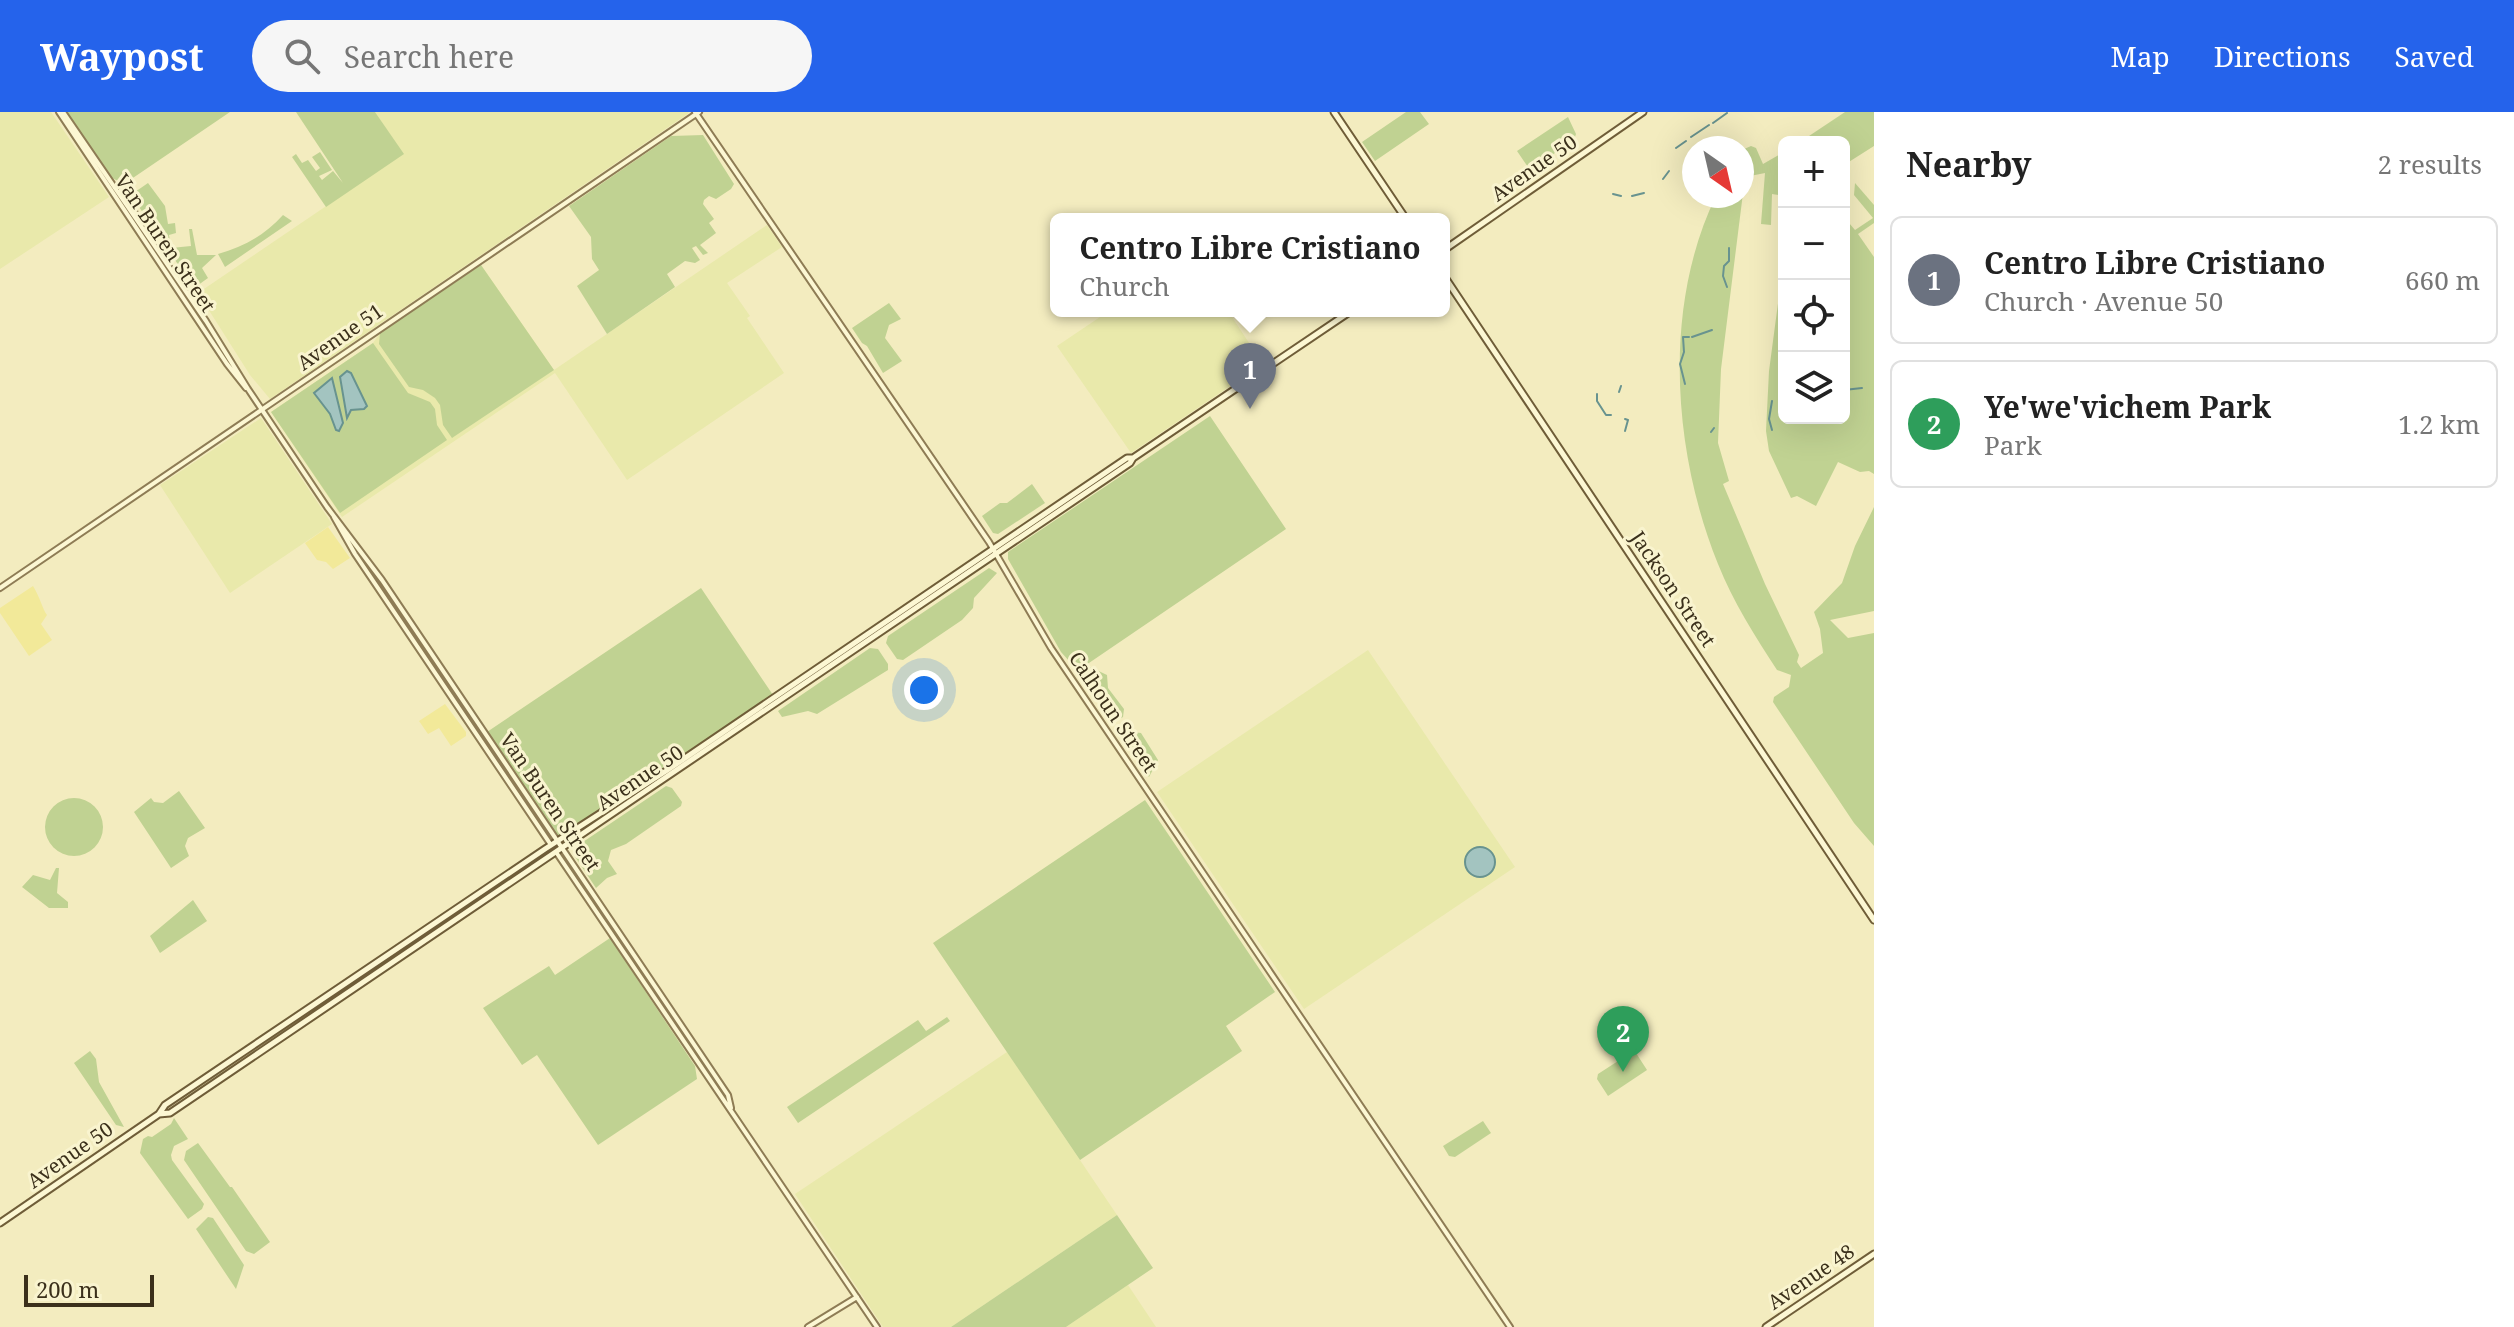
<!DOCTYPE html>
<meta charset="utf-8">
<style>
:root{--surface:#fff;--page:#f6f6f6;--text:#222;--muted:#767676;--line:#e0e0e0;--accent:#2563eb}
body{margin:0;font-family:"Noto Serif",serif;background:var(--page);color:var(--text)}
.controls{position:absolute;right:24px;top:24px;display:grid;overflow:hidden;border-radius:12px;box-shadow:0 8px 32px #0002}
.controls button{width:72px;height:72px;display:grid;place-items:center;padding:0;border:0;border-bottom:2px solid var(--line);background:var(--surface);color:var(--text);font:40px sans-serif}
.compass{position:absolute;left:1682px;top:24px;width:72px;height:72px;border-radius:50%;background:var(--surface);box-shadow:0 8px 32px #0002;rotate:146deg}
.scale{position:absolute;left:24px;bottom:20px;width:130px;box-sizing:border-box;padding-left:8px;border:4px solid #3b301b;border-top:0;font-size:22px;line-height:28px;white-space:nowrap;color:#3b301b;-webkit-text-stroke:6px #f9f4cf;paint-order:stroke}
.you{position:absolute;left:924px;top:578px;width:28px;height:28px;margin:-20px;border:6px solid #fff;border-radius:50%;background:#1a73e8;box-shadow:0 0 0 12px #1a73e833}
.badge{display:grid;place-items:center;width:52px;height:52px;border-radius:50%;background:var(--accent);color:#fff;font-size:26px;font-weight:700}
.pin{position:absolute;translate:-50% -66px;filter:drop-shadow(0 2px 4px #0008)}
.pin::after{content:'';position:absolute;top:42px;width:28px;height:24px;background:inherit;clip-path:polygon(0 0,100% 0,50% 100%)}
.popup{position:absolute;left:1050px;top:101px;width:400px;height:104px;box-sizing:border-box;display:grid;place-content:center;border-radius:12px;background:var(--surface);filter:drop-shadow(0 2px 6px #0005);font-size:26px;white-space:nowrap;color:var(--muted)}
.popup b{font-size:30px;color:var(--text)}
.popup::after{content:'';position:absolute;left:50%;top:100%;margin-left:-16px;border:16px solid transparent;border-top-color:var(--surface)}
.list{margin:0;padding:0;list-style:none}
h2{display:flex;justify-content:space-between;align-items:center;height:104px;margin:0;padding:0 32px;font-size:34px}
h2 small{font-size:26px;font-weight:400;color:var(--muted)}
.list li{display:grid;grid-template-columns:52px 1fr auto;gap:24px;align-items:center;box-sizing:border-box;height:128px;margin:0 16px 16px;padding:0 16px;border:2px solid var(--line);border-radius:12px}
.list b{display:block;font-size:30px;white-space:nowrap}
.list p{margin:0;font-size:26px;white-space:nowrap;color:var(--muted)}
.list em{font-size:26px;font-style:normal;color:var(--muted)}
.icon{flex:none;width:44px;height:44px;fill:none;stroke:currentColor;stroke-width:2;stroke-linecap:round;stroke-linejoin:round}
.map{position:relative;flex:none;width:1874px;height:1215px;overflow:hidden}
header{display:flex;align-items:center;gap:48px;box-sizing:border-box;height:112px;padding:0 40px;background:var(--accent);color:#fff}
header strong{font-size:38px}
nav{display:flex;gap:44px;margin-inline-start:auto;font-size:28px}
.search{width:560px;height:72px;background:var(--page);display:flex;align-items:center;gap:20px;box-sizing:border-box;padding:0 28px;border-radius:44px;color:var(--muted);font-size:30px}
main{display:flex}
aside{flex:1;background:var(--surface)}
.map>svg:first-child{display:block}
.farmland{fill:#e9e9ab}
.green{fill:#c0d292}
.sand{fill:#f2e999}
.water{fill:#a3c4c0;stroke:#68938f;stroke-width:2}
.lines{fill:none;stroke-linecap:round;stroke-linejoin:round}
.stream{stroke:#68938f;stroke-width:2}
.tertiary-casing{stroke:#8e7c55;stroke-width:8}
.secondary-casing{stroke:#6f5d38;stroke-width:9}
.tertiary{stroke:#fcf7d3;stroke-width:4}
.secondary{stroke:#fcf7d3;stroke-width:5}
.labels{text-anchor:middle;stroke-width:6;stroke-linejoin:round;paint-order:stroke}
.street-label{font-size:20px;fill:#3b301b;stroke:#f9f4cf}
</style>
<header>
<strong>Waypost</strong>
<div class="search"><svg class="icon" aria-label="search" viewBox="0 0 24 24"><circle cx="10" cy="10" r="6"/><path d="M15 15l6 6"/></svg>Search here</div>
<nav><a>Map</a><a>Directions</a><a>Saved</a></nav>
</header>
<main>
<div class="map">
<svg width="1874" height="1215" viewBox="0 0 1874 1215">
<rect width="100%" height="100%" fill="#f3ecbf"/>
<path class="farmland" d="M0,0H51L109,85L0,157Z
M375,0H688L689,1L270,287L250,263L198,181L403,42Z
M767,113L782,135L727,171L750,204L747,206L784,261L627,368L555,261L342,405L271,300L373,231L380,221L481,153L554,258Z
M1109,199H1228L1263,252L1131,341L1057,234Z
M261,306L332,412L230,481L160,373Z
M1368,538L1515,755L1304,897L1157,680Z
M1007,940L1117,1103L951,1215H883L795,1082Z
M1128,1173L1156,1215H1066Z"/>
<path class="green" d="M66,0H230L124,72L110,65Z
M296,0H375L404,42L326,95L292,45L296,42L302,51L308,48L316,59L320,56L312,45L320,40L332,58L319,64L322,68L333,59L343,71Z
M1406,0H1420L1429,12L1375,49L1362,30Z
M1845,0H1874V34L1844,53V30H1800Z
M1568,5L1576,22L1574,28L1530,58L1517,39Z
M703,23L734,72L731,77L716,87L709,84L704,88L703,92L714,107L709,111L716,121L700,133L708,141L703,143L696,134L692,136L700,148L695,151L685,149L667,162L675,175L607,222L577,174L599,158L592,147L591,125L569,94L671,24Z
M1751,34L1756,36L1763,52L1784,40V84L1772,82L1771,113L1761,112L1765,61L1745,65L1721,257L1718,331L1729,369L1723,372L1765,472L1799,543L1797,550L1801,556L1823,541L1820,517L1814,500L1842,471L1855,434L1874,395V499L1830,508L1848,526L1874,521V734L1854,711L1773,590L1774,585L1789,575L1791,563L1777,558C1755,524 1733,490 1718,452C1673,341 1662,195 1716,84H1742V38Z
M148,71L165,94L168,112L175,111L176,121L169,123L171,136L191,134L189,117H192L197,143H216L202,156L208,166L194,176L133,86L135,80Z
M1855,71L1874,93V111L1858,122L1874,145V362L1869,359L1860,360L1838,350L1816,394L1797,384L1791,386L1769,339L1766,319L1769,259L1784,146V306H1844V105L1855,118L1873,106L1854,83Z
M283,103L292,109L225,155L218,142C244,135 265,123 283,103Z
M481,153L554,258L452,326L443,313L440,293L435,286L423,278L409,275L379,232L380,221Z
M889,191L901,207L889,213L885,226L902,249L883,261L867,234L862,231L852,216Z
M373,231L408,281L430,290L435,297L437,313L447,328L340,401L271,300Z
M1210,304L1286,417L1086,553L1107,563L1108,576L1124,597L1123,605L1116,609L1111,608L1078,559L1061,540L1008,447V440Z
M1032,372L1045,391L998,422L993,421L982,404L1000,391H1007Z
M989,456L997,461L974,486L973,496L962,508L903,548L897,547L886,531L888,524Z
M701,476L773,583L559,727L487,620Z
M870,536L878,537L888,552V558L817,602L808,599L782,605L778,599Z
M1133,620L1141,621L1158,648L1149,665L1126,631L1127,624Z
M666,674L672,676L682,690L681,694L626,732L611,738L608,749L617,762L607,766L596,776L574,743L577,734Z
M179,679L205,716L188,726L185,734L189,744L171,756L134,700L151,686L154,690L163,691Z
M45 715a29 29 0 1 1 58 0a29 29 0 1 1-58 0Z
M1145,688L1275,880L1226,914L1242,939L1080,1048L933,831Z
M56,756H59L57,781L68,790V796H49L22,775L33,763L50,768Z
M193,788L207,809L160,841L150,824Z
M610,826L695,954L697,967L598,1033L537,943L522,953L483,896L549,854L555,863Z
M947,905L950,909L929,923L798,1011L787,995L918,908L926,919Z
M90,939L96,947L99,970L124,1015L116,1013L74,951Z
M1632,940L1636,941L1647,958L1608,984L1597,967L1598,962Z
M174,1006L188,1027L174,1034L171,1043L172,1048L204,1092L202,1097L188,1107L140,1041L143,1027L148,1024L152,1025L171,1012Z
M1483,1009L1491,1021L1455,1045L1449,1044L1443,1034Z
M198,1031L230,1075H232L270,1130L254,1142L246,1139L184,1048L186,1039Z
M1117,1103L1153,1156L1066,1215H951Z
M208,1105L213,1106L244,1153L236,1177L196,1117Z"/>
<path class="sand" d="M328,415L350,446L333,457L326,450L317,448L305,431Z
M33,474C39,483 43,498 47,503L41,512L52,528L29,544L0,501V496Z
M445,592L466,620V624L451,634L439,616L428,622L419,609Z"/>
<path class="water" d="M347,259L351,261L367,294L364,297L351,298L347,306L340,265Z
M332,266L343,311L339,319L336,318L330,302L314,281Z
M1465 750a15 15 0 1 1 30 0a15 15 0 1 1-30 0Z"/>
<g class="lines">
<path class="stream" d="M1713,11L1727,1
M1691,25L1709,13
M1676,36L1686,29
M1663,67L1669,59
M1613,82L1621,84
M1632,84L1644,81
M1784,168V179
M1727,175L1723,164L1724,154L1729,149V136
M1692,225L1712,218
M1685,272L1680,252L1684,240L1683,225H1689
M1844,278L1862,276
M1619,280L1621,274
M1597,282V289L1606,303H1611
M1772,289L1769,307L1772,318
M1625,307L1628,308L1625,319
M1711,320L1714,316"/>
<defs>
<path id="tertiary" d="M59,0L227,252L246,276
M63,0L206,209L248,277L327,395L382,468L728,983L731,996
M695,0L989,430L1051,536L1510,1215
M121,78L138,106
M334,405L355,442L551,733
M0,476L699,0
M556,740L877,1215
M808,1215L857,1185"/>
<path id="secondary" d="M1334,0L1406,107
M1444,138L1643,0
M1444,164L1874,808
M159,1002L170,1001C490,784 810,568 1130,351L1133,346L1351,199
M0,1111L159,1002L165,993L545,737L666,659L1127,346H1133
M1766,1215L1874,1142"/>
</defs>
<use href="#tertiary" class="tertiary-casing"/>
<use href="#secondary" class="secondary-casing"/>
<use href="#tertiary" class="tertiary"/>
<use href="#secondary" class="secondary"/>
</g>
<g class="labels">
<g class="street-label">
<text transform="translate(1534 56) rotate(-35)" y="7">Avenue 50</text>
<text transform="translate(165 131) rotate(56)" y="7">Van Buren Street</text>
<text transform="translate(340 225) rotate(-35)" y="7">Avenue 51</text>
<text transform="translate(1673 477) rotate(56)" y="7">Jackson Street</text>
<text transform="translate(1113 600) rotate(56)" y="7">Calhoun Street</text>
<text transform="translate(640 666) rotate(-34)" y="7">Avenue 50</text>
<text transform="translate(550 690) rotate(56)" y="7">Van Buren Street</text>
<text transform="translate(70 1043) rotate(-35)" y="7">Avenue 50</text>
<text transform="translate(1811 1165) rotate(-34)" y="7">Avenue 48</text>
</g>
</g>
</svg>
<div class="controls">
<button>+</button>
<button>−</button>
<button><svg class="icon" aria-label="locate" viewBox="0 0 24 24"><circle cx="12" cy="12" r="6"/><path d="M12 2v4M12 18v4M2 12h4M18 12h4"/></svg></button>
<button><svg class="icon" aria-label="layers" viewBox="0 0 24 24"><path d="M12 4l9 5-9 5-9-5zM3 14l9 5 9-5"/></svg></button>
</div>
<svg class="compass" viewBox="-18 -18 36 36"><path d="M0-13l5 13h-10z" fill="#e53935"/><path d="M0 13l5-13h-10z" fill="#767676"/></svg>
<div class="scale">200 m</div>
<div class="you"></div>
<div class="pin badge" style="left:1250px;top:297px;background:#6b7280">1</div>
<div class="popup"><b>Centro Libre Cristiano</b>Church</div>
<div class="pin badge" style="left:1623px;top:960px;background:#2e9e5b">2</div>
</div>
<aside>
<h2>Nearby<small>2 results</small></h2>
<ul class="list">
<li><span class="badge" style="background:#6b7280">1</span><div><b>Centro Libre Cristiano</b><p>Church · Avenue 50</p></div><em>660 m</em></li>
<li><span class="badge" style="background:#2e9e5b">2</span><div><b>Ye'we'vichem Park</b><p>Park</p></div><em>1.2 km</em></li>
</ul>
</aside>
</main>
